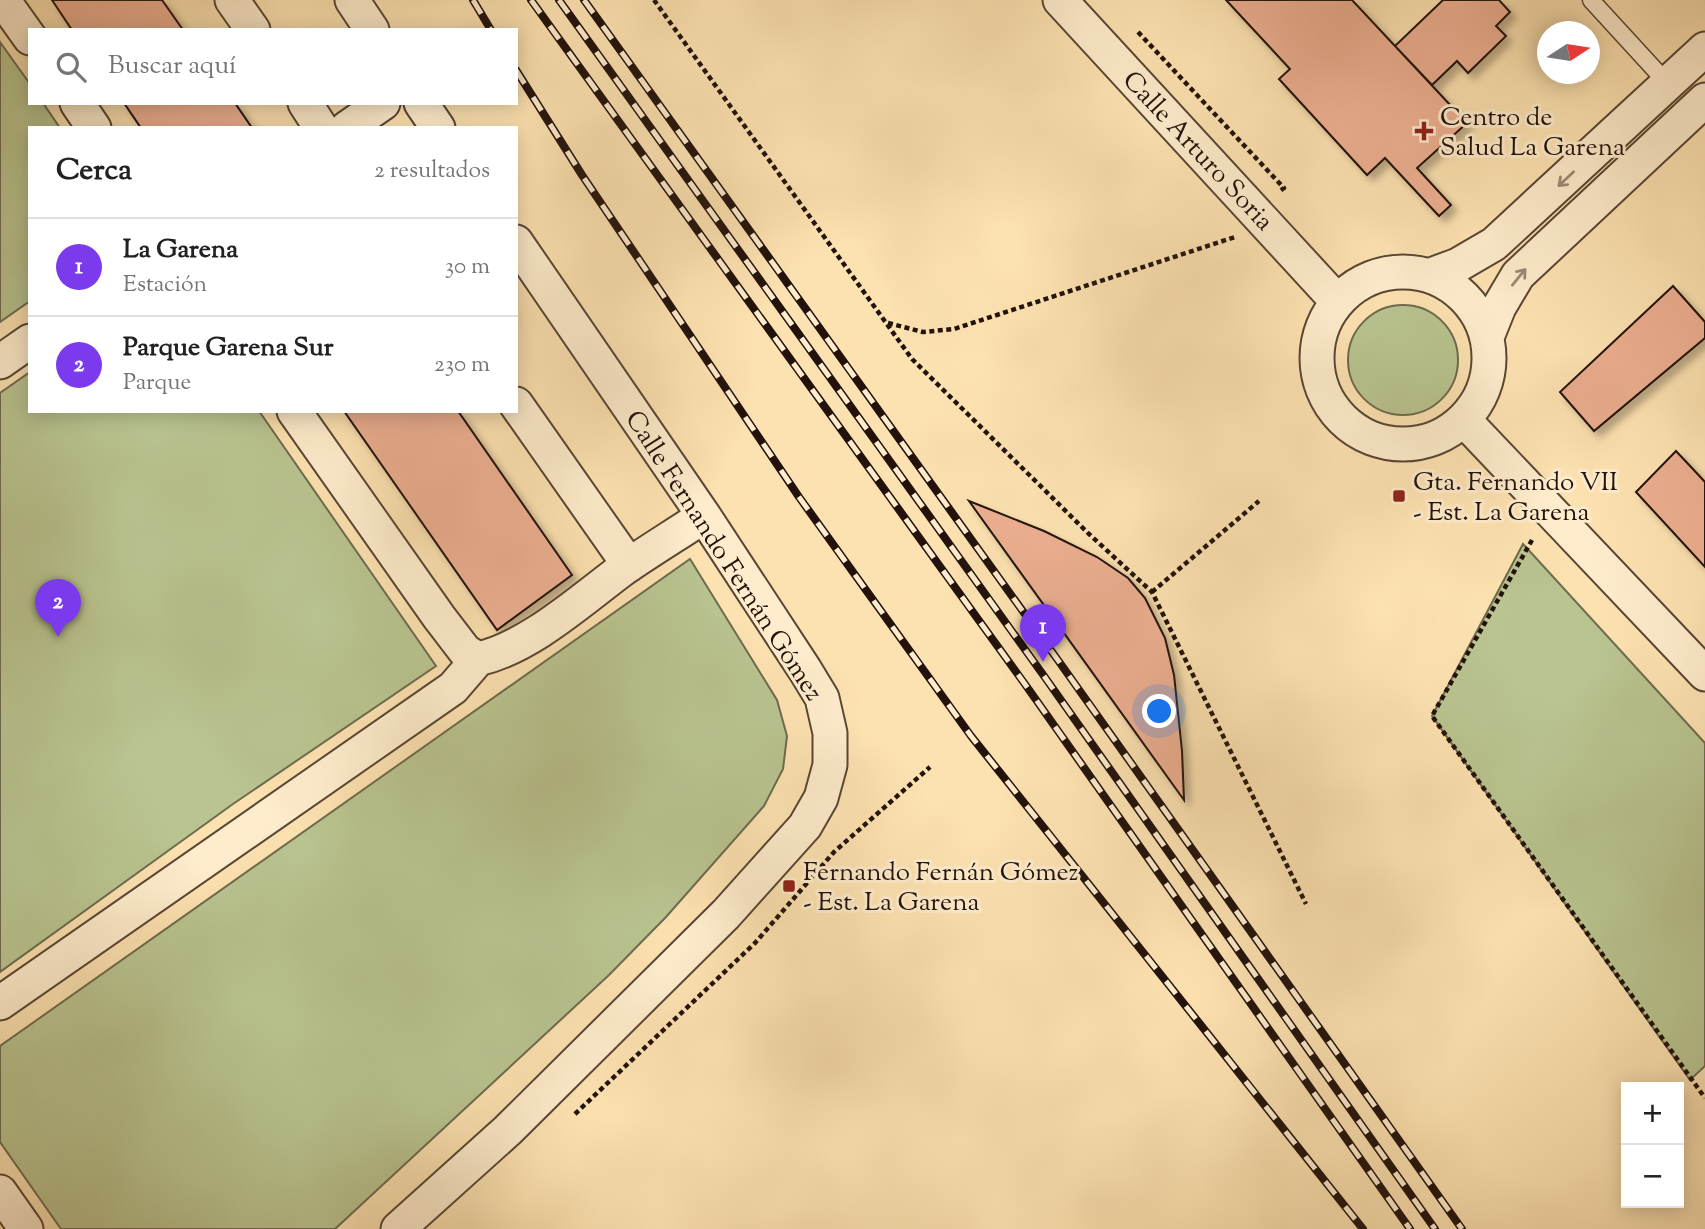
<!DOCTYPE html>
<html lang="es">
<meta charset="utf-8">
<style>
:root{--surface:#fff;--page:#f6f6f6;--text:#202124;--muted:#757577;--line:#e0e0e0;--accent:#7c3aed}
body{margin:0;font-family:"Sorts Mill Goudy",serif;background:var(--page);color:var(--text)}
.controls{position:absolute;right:21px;bottom:21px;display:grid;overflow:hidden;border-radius:0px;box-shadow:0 4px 18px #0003}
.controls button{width:63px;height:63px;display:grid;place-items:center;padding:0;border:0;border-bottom:2px solid var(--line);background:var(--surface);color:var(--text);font:35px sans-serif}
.compass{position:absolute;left:1537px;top:21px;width:63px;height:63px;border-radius:50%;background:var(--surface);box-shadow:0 4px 18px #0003;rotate:78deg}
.you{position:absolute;left:1160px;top:712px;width:24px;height:24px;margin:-18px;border:5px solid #fff;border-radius:50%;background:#1a73e8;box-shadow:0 0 0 10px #1a73e833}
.badge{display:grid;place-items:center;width:46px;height:46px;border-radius:50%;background:var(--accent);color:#fff;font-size:23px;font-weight:700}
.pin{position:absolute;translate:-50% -58px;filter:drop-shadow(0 2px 4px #0008)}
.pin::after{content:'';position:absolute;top:37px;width:24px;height:21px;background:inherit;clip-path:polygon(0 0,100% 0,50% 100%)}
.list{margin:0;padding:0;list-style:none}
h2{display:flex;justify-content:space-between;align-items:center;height:91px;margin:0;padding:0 28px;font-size:30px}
h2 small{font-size:23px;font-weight:400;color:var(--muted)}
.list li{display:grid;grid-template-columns:46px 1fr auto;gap:21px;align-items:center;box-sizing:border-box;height:98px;padding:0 28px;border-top:2px solid var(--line)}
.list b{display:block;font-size:26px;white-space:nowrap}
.list p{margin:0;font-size:23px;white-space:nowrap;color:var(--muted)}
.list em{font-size:23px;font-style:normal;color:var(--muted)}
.icon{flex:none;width:38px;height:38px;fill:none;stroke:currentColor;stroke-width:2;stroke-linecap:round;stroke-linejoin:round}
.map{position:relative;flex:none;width:1705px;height:1229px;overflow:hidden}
.search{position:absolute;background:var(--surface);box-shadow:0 4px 18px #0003;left:28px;top:28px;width:490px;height:77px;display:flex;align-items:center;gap:18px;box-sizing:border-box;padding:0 24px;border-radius:0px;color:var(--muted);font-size:26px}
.panel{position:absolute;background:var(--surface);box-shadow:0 4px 18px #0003;left:28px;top:126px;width:490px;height:287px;border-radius:0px}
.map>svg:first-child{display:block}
.green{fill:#b9c490;stroke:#6e6b4e;stroke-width:2}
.building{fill:#ecaf91;stroke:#22120b;stroke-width:2;filter:url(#shadow)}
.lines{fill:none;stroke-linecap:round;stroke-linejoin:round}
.service-casing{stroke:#594634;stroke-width:19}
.minor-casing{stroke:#594634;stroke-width:37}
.path{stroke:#22120b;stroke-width:4.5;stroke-dasharray:5 3.5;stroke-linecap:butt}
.service{stroke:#feeccc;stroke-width:16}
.minor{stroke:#feeccc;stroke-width:33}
.rail-casing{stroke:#22120b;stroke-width:8}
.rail{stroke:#feeccc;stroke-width:5;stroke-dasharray:16;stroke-linecap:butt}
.oneway{stroke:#9b8a75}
.poi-dot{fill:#8f2418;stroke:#feeccc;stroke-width:2.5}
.labels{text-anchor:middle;stroke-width:6;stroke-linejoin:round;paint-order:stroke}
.poi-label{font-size:26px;fill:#22120b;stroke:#feeccc;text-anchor:start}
.street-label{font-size:26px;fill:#22120b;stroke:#feeccc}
</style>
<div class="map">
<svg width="1705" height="1229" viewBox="0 0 1705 1229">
<defs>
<filter id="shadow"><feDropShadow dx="6" dy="6" stdDeviation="3.5" flood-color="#0004"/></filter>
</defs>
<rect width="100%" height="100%" fill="#fde2b1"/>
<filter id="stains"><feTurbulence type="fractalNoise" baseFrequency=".00286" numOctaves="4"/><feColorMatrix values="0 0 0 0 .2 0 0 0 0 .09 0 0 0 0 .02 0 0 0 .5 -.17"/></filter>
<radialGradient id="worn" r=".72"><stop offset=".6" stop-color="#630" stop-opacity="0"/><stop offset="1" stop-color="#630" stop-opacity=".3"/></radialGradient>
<path class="green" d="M0,42L30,84V103H43L60,128H30V301L0,322Z
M1348 360a55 55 0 1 1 110 0a55 55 0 1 1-110 0Z
M30,372V411H259L436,666L233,804L0,972V393Z
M1523,544L1705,743V1066L1690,1080L1432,716Z
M690,559L777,700L787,736L783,769L764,806L666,917L609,975L335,1229H61L0,1142V1046Z"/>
<path class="building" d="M52,0H162L183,30H72Z
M1226,0H1352L1467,123L1417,168L1451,205L1439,216L1385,158L1367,175L1279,79L1290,69Z
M1443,0H1499L1510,12L1496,26L1506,36L1468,73L1457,61L1432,85L1395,46Z
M124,103H235L252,128H141Z
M1673,286L1705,322V338L1594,431L1560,392Z
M344,411H458L572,575L497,630Z
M1676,451L1705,482V567L1636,492Z
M969,501L1044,531L1097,557L1128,578L1145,598L1165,638L1174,675L1182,751L1184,800Z"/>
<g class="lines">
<defs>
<path id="service" d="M1591,0L1668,84"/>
<path id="minor" d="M3,0L30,38
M232,0L253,30
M352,0L372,30
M1060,0L1337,301
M77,103L94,128
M305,103L321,128
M421,103L438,128
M347,128L383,103
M1317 358a86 86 0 1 1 172 0a86 86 0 1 1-172 0Z
M1431,275L1458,265L1494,244L1705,49
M1487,337L1499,307L1518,275L1705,100
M0,362L30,341
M516,404L629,565
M294,411L439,617L465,651L478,659C530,647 580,601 623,569C649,551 677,534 704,516
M1464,420L1705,674
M0,1003L453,688L478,659
M0,1192L26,1229
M398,1229L508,1130L726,914L805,826L821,798L830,765V733L822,698L805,670L704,516L516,242"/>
</defs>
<use href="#service" class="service-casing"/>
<use href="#minor" class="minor-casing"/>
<path class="path" d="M654,0L912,359L1089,534L1152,592L1306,904
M1138,32L1284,188L1280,191
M888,323L923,332L954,329L1235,237
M1532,540L1432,716L1705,1098
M1152,592L1259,501
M575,1114L755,943L834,852L930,767"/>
<use href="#service" class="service"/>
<use href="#minor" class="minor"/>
<defs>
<path id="rail" d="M473,0L491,30
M531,0L1027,687L1410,1229
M559,0L1044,676L1435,1229
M584,0L1060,663L1462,1229
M516,70L582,175L799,497L971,736L1363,1229"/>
</defs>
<use href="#rail" class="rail-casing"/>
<use href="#rail" class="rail"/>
</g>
<defs><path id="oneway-shaft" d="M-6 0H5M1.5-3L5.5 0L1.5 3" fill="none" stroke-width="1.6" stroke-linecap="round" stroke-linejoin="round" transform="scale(1.75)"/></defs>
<g class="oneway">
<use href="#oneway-shaft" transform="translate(1566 179) rotate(137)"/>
<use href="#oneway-shaft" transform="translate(1519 277) rotate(-51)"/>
</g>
<g class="poi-dot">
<path d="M1420.5 120.5h7v7h7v7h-7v7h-7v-7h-7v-7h7z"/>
<rect x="1392" y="489" width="14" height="14" rx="3.5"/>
<rect x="782" y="879" width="14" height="14" rx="3.5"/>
</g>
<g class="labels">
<g class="poi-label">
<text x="1440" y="125">Centro de<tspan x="1440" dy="30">Salud La Garena</tspan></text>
<text x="1413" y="490">Gta. Fernando VII<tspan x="1413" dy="30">- Est. La Garena</tspan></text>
<text x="803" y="880">Fernando Fernán Gómez<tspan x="803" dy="30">- Est. La Garena</tspan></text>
</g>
<g class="street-label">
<text transform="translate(1199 150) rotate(47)" y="9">Calle Arturo Soria</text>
<text transform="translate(725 555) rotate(57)" y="9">Calle Fernando Fernán Gómez</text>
</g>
</g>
<rect width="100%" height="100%" filter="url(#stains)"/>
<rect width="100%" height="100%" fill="url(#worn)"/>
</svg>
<div class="controls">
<button>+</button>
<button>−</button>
</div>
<svg class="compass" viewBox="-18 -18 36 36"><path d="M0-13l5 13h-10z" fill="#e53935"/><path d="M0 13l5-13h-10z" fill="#757577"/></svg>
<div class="you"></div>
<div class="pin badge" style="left:1043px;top:662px">1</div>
<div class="pin badge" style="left:58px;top:637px">2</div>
<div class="search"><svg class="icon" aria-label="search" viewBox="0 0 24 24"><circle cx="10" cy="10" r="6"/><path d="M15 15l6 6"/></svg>Buscar aquí</div>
<section class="panel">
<h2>Cerca<small>2 resultados</small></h2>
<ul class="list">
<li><span class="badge">1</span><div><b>La Garena</b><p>Estación</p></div><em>30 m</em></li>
<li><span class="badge">2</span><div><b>Parque Garena Sur</b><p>Parque</p></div><em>230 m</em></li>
</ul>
</section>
</div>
